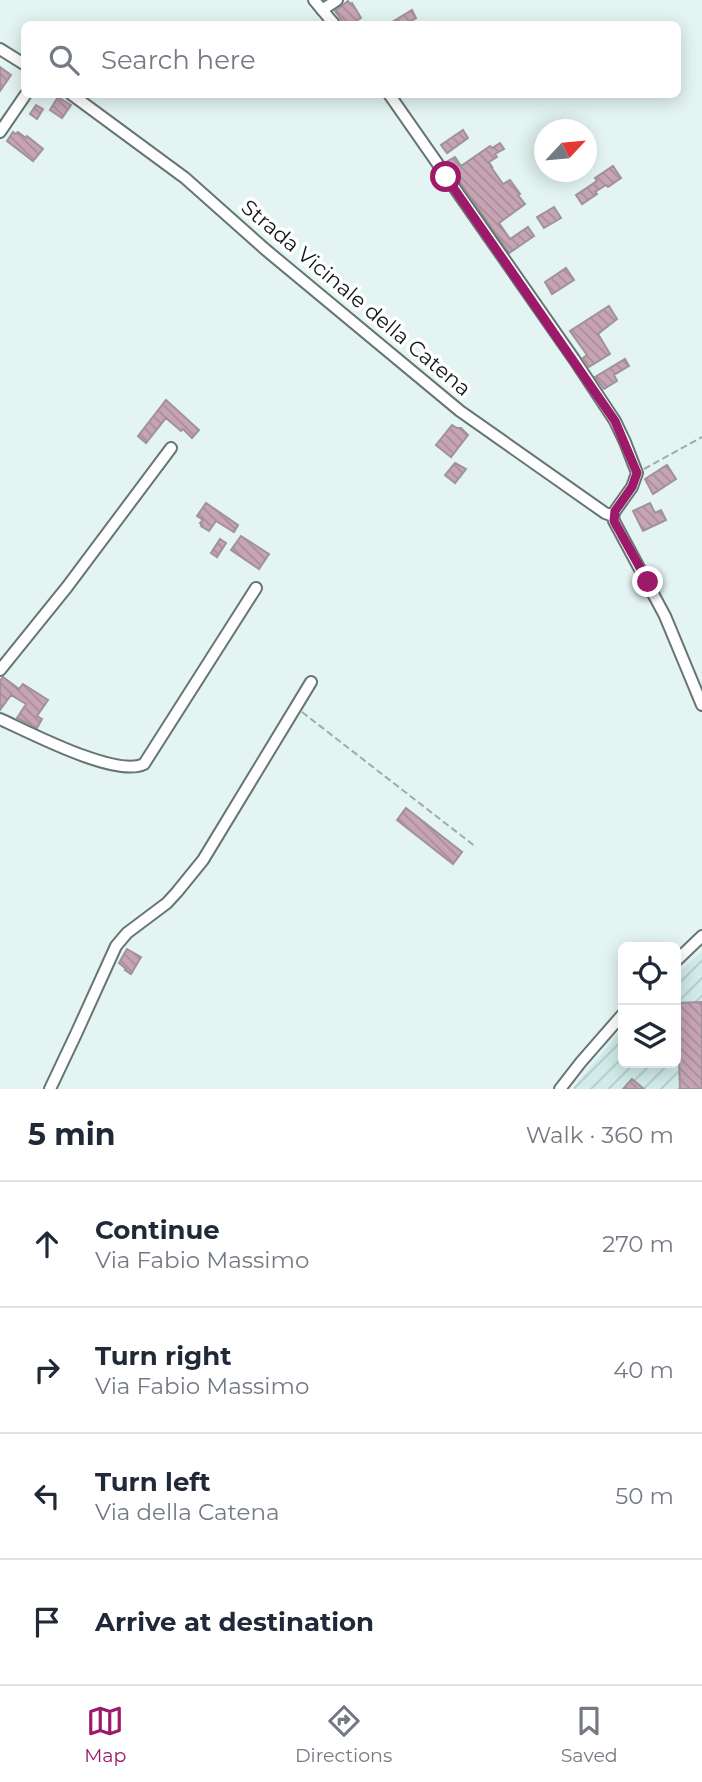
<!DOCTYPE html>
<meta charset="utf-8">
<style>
:root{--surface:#fff;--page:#f2f2f3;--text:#1f2937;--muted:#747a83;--line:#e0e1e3;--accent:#9d196a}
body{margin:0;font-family:Montserrat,sans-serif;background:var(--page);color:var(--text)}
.controls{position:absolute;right:21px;bottom:21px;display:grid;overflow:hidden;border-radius:10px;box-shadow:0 4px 18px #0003}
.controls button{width:63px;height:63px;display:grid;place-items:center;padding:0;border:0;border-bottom:2px solid var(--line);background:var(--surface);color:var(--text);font:35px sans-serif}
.compass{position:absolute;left:534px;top:119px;width:63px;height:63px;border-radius:50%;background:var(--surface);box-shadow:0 4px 18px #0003;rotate:64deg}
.stop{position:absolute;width:21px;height:21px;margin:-16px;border:5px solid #9d196a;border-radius:50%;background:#fff}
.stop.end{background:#9d196a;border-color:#fff;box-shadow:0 2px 7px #0008}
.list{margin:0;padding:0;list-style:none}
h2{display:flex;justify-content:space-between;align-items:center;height:91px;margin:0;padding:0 28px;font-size:30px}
h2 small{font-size:23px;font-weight:400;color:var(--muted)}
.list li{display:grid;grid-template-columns:46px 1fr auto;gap:21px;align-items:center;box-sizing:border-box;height:126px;padding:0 28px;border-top:2px solid var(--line)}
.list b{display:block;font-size:26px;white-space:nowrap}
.list p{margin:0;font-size:23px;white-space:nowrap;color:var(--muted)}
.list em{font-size:23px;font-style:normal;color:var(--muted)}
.icon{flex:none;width:38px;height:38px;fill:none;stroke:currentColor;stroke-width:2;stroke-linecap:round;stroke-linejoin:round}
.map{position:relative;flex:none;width:702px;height:1089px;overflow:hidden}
.search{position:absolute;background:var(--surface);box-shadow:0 4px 18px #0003;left:21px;right:21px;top:21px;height:77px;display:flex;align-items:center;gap:18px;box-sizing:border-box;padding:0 24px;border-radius:10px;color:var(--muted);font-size:26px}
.sheet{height:595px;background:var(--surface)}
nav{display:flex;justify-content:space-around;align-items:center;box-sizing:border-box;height:98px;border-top:2px solid var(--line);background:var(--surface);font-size:19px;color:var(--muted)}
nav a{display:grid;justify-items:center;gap:4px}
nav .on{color:var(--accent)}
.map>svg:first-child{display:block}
.industrial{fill:url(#industrial-furrows)}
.building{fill:url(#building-back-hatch);stroke:#9f9298;stroke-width:2}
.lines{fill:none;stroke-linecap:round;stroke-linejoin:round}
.street-casing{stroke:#677675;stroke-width:14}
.path{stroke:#9eacaa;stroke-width:2;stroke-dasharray:7 3.5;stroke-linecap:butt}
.street{stroke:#fff;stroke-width:10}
.route{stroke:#9d196a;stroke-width:9}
.labels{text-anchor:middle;stroke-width:7;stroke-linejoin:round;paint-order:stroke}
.street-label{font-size:21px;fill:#101616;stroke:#fff}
</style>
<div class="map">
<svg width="702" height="1089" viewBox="0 0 702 1089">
<defs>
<pattern id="industrial-furrows" width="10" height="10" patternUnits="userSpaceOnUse" patternTransform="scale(1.75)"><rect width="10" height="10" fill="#d0ebe9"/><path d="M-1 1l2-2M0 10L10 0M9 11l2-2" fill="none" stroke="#b2c9c7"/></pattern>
<pattern id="building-back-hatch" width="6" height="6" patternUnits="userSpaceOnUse" patternTransform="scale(1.75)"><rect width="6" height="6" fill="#c7a4b4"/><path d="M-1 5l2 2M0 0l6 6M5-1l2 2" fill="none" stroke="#aa8c9a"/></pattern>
</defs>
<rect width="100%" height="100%" fill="#e3f4f2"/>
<path class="industrial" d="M702,951V1089H575L573,1088L623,1028V1063H676V975Z"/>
<path class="building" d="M348,1L350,4L352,3L361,18L351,24H344L335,11Z
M412,10L416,18L406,24H389Z
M0,67L11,75L0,91Z
M58,97L71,105L62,118L50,110Z
M36,105L43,109L37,119L30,114Z
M463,130L468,138L447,153L441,145Z
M13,132L16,134L18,132L26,138L27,136L43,149L33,161L7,141Z
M500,143L504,149L495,154L497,157L489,162L492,167H491L503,184L510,180L520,194L518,195L525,204L499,223L510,239L528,227L534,236L509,253L446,162L455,157L461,166L490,146L492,148Z
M613,166L621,178L608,187L606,185L595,192L597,194L582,204L576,195L597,181L595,178Z
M554,207L561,218L544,228L537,217Z
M566,268L574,280L552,294L545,282Z
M609,306L617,319L598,334L610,354L589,367L583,358L587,355L570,331Z
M625,359L629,366L614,375L617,381L604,389L595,377Z
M166,400L199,430L192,438L183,429L181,431L166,418L146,443L138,436Z
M452,425L457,428H461L468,435L451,457L436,445Z
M455,463L466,469L455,483L445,475Z
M667,465L676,479L653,494L645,479Z
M206,503L238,525L234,532L216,521L209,531L201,526L202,525L200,523L203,520L197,516Z
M650,503L655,513L661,510L666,520L643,531L633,511Z
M241,536L269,554L259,569L231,550Z
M220,539L226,543L217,557L211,553Z
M3,677L19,689L23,684L48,700L37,716L42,719L37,728L17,718L26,704L11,695L0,710V681Z
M406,808L462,852L453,864L397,820Z
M127,949L141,957L131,974L125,970L126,969L119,963Z
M702,1002V1089H680L677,1003Z
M632,1079L644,1089H623Z"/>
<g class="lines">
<defs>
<path id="street" d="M314,0L334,24
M322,10L337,0
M0,49L24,64
M71,94L185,178L266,250L460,411L605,513L613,516
M389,94L574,359L615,421L625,442L637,473L632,487L615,511L613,516
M0,132L26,94
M613,516L614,521L665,616L702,705
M0,670L67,587L171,448
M0,719C29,732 116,778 144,764L256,588
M676,961L702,936
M50,1089L76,1034L116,946L127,933L167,903L177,892L203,860L311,682
M560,1089L581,1062L623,1014"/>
</defs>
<use href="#street" class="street-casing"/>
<path class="path" d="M644,469L702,437
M302,712L476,847"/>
<use href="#street" class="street"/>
</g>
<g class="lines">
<path class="route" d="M446,177L615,421L637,473L632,487L615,511L614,521L648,582"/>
</g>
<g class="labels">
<g class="street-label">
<text transform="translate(356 298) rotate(40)" y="7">Strada Vicinale della Catena</text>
</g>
</g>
</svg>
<div class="controls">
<button><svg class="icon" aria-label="locate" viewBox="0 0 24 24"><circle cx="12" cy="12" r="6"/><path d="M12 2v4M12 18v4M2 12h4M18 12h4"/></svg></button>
<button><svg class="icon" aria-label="layers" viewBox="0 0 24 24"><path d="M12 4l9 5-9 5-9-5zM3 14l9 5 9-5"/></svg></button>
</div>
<svg class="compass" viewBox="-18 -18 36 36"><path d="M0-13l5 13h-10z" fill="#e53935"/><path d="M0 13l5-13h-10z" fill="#747a83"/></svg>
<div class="stop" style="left:446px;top:177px"></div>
<div class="stop end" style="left:648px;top:582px"></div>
<div class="search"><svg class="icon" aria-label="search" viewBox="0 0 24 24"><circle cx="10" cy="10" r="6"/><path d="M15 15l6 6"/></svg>Search here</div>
</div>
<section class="sheet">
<h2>5 min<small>Walk · 360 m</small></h2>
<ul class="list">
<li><svg class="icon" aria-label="ahead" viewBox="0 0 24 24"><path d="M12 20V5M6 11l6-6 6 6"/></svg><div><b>Continue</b><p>Via Fabio Massimo</p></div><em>270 m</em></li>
<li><svg class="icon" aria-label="right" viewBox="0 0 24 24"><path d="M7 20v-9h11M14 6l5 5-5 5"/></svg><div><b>Turn right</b><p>Via Fabio Massimo</p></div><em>40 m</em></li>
<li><svg class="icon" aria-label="left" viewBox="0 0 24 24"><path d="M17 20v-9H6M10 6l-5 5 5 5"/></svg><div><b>Turn left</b><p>Via della Catena</p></div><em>50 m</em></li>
<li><svg class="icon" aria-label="arrive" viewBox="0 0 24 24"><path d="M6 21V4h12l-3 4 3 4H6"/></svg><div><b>Arrive at destination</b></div></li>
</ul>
</section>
<nav>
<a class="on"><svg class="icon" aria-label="map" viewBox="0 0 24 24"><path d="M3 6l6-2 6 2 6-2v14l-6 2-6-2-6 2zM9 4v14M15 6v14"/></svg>Map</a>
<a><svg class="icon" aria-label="directions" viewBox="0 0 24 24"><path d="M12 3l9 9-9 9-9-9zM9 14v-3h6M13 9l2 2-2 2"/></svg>Directions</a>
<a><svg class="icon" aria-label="saved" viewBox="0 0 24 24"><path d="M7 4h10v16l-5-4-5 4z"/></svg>Saved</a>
</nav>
